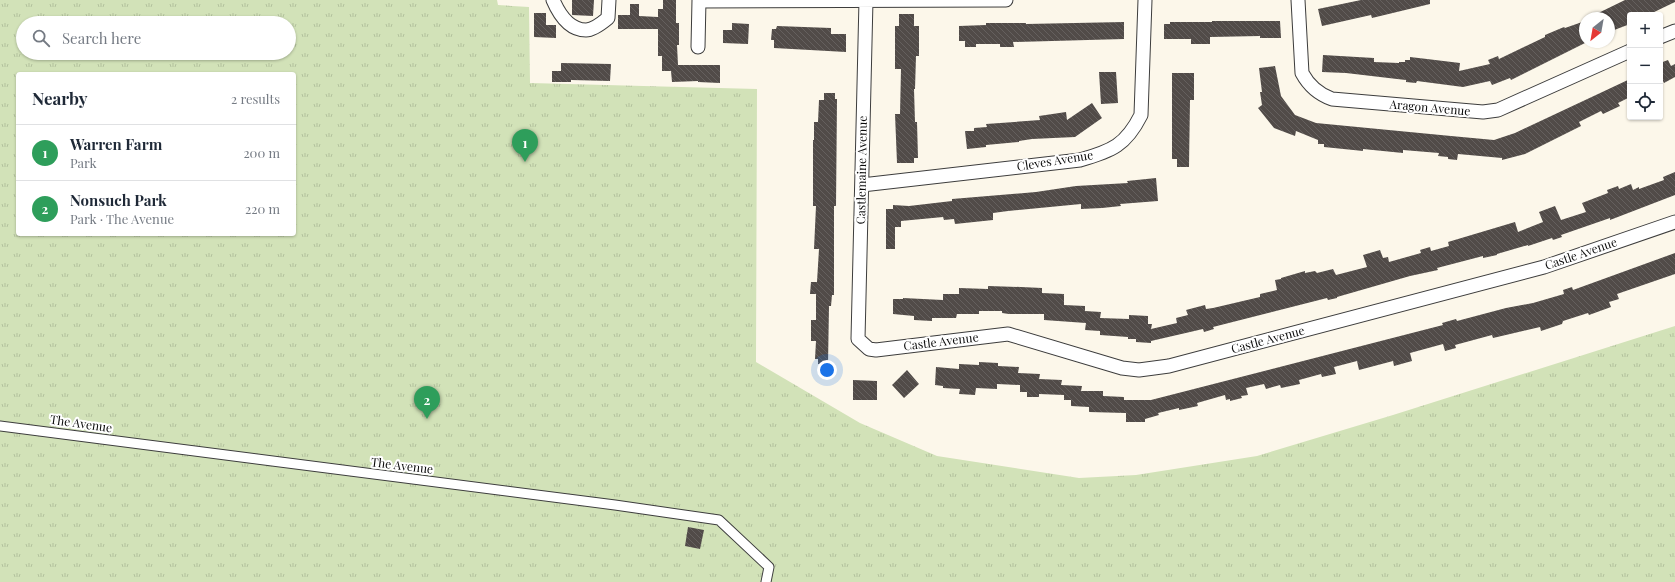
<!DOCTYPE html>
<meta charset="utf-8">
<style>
:root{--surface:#fff;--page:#f2f2f3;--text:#1f2937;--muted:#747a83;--line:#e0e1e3;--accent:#db2777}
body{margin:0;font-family:"Playfair Display",serif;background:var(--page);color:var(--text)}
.controls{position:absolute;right:12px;top:12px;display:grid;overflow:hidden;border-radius:4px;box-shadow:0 1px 3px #0004}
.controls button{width:36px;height:36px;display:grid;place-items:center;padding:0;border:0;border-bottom:1px solid var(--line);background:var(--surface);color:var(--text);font:20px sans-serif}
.compass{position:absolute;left:1579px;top:12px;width:36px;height:36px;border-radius:50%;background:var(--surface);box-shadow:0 1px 3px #0004;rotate:211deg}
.you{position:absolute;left:827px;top:370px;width:14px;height:14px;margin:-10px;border:3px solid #fff;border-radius:50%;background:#1a73e8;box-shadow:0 0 0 6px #1a73e833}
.badge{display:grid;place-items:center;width:26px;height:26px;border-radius:50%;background:var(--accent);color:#fff;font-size:13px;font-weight:700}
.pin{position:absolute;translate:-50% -33px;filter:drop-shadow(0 1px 2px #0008)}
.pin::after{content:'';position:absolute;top:21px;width:14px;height:12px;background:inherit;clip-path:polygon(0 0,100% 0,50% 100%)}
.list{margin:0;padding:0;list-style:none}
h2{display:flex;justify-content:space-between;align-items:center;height:52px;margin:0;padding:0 16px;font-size:17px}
h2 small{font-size:13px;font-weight:400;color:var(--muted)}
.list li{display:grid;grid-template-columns:26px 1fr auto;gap:12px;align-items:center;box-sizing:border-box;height:56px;padding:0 16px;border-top:1px solid var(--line)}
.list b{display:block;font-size:15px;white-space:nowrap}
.list p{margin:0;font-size:13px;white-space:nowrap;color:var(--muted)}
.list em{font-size:13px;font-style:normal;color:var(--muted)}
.icon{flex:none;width:22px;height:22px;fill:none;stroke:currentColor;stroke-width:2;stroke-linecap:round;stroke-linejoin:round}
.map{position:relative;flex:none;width:1675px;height:582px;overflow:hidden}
.search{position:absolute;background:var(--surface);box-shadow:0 1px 3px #0004;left:16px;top:16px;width:280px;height:44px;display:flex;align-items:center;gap:10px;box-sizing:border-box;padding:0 14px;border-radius:22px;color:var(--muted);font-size:15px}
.panel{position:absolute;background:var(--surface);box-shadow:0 1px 3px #0004;left:16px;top:72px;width:280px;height:164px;border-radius:4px}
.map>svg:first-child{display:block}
.park{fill:url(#park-tufts);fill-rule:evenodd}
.building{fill:url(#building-back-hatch)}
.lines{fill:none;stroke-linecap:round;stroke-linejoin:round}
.pedestrian-casing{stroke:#3d3d3d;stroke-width:11}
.minor-casing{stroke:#3d3d3d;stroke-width:15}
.pedestrian{stroke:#fff;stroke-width:9}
.minor{stroke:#fff;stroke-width:13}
.labels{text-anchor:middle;stroke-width:4;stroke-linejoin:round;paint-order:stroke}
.street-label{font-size:12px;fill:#0a0a0a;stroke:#fff}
</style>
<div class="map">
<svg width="1675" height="582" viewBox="0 0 1675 582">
<defs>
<pattern id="park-tufts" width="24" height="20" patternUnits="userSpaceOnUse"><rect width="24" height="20" fill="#d2e2b8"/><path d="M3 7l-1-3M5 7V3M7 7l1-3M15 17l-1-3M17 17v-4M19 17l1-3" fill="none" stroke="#b3c19d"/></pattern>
<pattern id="building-back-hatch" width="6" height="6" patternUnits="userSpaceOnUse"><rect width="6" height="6" fill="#514b48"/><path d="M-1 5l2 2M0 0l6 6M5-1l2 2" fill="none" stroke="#65605e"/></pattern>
</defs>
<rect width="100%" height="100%" fill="#fcf7ea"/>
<path class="park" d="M0,0H497L498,5L529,7L530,83L757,89L756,362L860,423L937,456L1079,478L1136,475L1257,456L1393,415L1675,326V582H0ZM23,23H289V53H23ZM18,74H294V234H18Z"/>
<path class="building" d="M572,0H594L593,16L572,15Z
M663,0H676V23H679V45H677L678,65H720V83L698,82V81L672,82L671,71H662V56H658V29H618V15H630V4H639V16L658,17V9H663Z
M1361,0H1430V4L1372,18L1371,15L1322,26L1318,9Z
M1625,0H1675V2L1648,15H1630V24L1609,32V18H1588Z
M534,13H546V25H556V38L534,37Z
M899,14H914V26H919V56H916L915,89H914L915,122H917L918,158H914V163H897L895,114H900L901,69H895V26H899Z
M1212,21H1280L1281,38H1260V36L1210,37V44H1191V39H1164V24H1170V22H1212Z
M1585,21V43L1511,80L1510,78L1492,85L1490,81L1463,87L1417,81L1416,83L1406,82V80L1397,79L1346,73L1322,72L1323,55L1374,58V62L1399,63V62H1405V60H1410V57L1427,59L1460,63L1459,71L1490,64L1488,60L1498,56L1499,59L1545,37V35L1564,27L1565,28Z
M1124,22V39L1013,42L1014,47H1000V44H976V47H965V41H959V26L986,25V23H1026V24Z
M732,23L749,24L748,44L723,43V30H732Z
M777,26L831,28V34H846V52L774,48V40H771L772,29H776Z
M1668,60L1671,66L1675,64V77L1664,83L1660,75V63Z
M561,63L611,64L610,81L571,80V82H552V71H561Z
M1275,66L1281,96L1295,115L1316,123L1451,136L1494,140L1515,133L1630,79V97L1618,103L1620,106L1603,114L1601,111L1579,122L1581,126L1525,154L1502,160V158L1458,154L1457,160L1448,159V157L1438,156L1439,153L1403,150V153L1363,149V151L1324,147V144H1318V140L1296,131L1295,136L1274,128L1258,108L1262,105L1260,92H1262L1259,68Z
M1099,72H1116L1118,103L1101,104Z
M1172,73H1194V100H1190L1189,167H1177V159H1172Z
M824,93H835V99H837L836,206H834V295H832L831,306H829L828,364H818V359H815L816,341H811V320H816V294H810L811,282H817L819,249H814L816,206H813V140H814V122H818L819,100H824Z
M1092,103L1102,118L1075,137L1032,139L1019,141V142L986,145V147L967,149L965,131H974V128L987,127L986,124L1040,120L1039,116L1066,112L1067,120Z
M1675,172V195L1610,220V218L1561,235L1562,237L1553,240L1552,238L1528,246V245L1497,254V255L1483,258V256L1437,268L1438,270L1410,276L1337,297V298L1328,300L1327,298L1213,327L1214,329L1204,332L1203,329L1151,341V343L1136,342V339H1128V337L1100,335V331L1085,330L1086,323L1044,320V314H1009L1002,313V311H979V314H957L956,318H932V321L914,320V316L893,314V299H903V298L943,300V294H959V288L988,289V286L1021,287L1042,288V293L1064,294V305L1085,306V311L1101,312L1100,318L1129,319V315L1148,316V324H1152L1151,329L1177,323L1176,318L1188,315L1186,310L1205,305L1206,309L1213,308L1260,297V294L1277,290L1275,280L1281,279V278L1305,271V273L1315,271L1317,273L1333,269L1336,275L1367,267L1363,255L1380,250L1383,258L1388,257L1389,262L1421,253L1420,250L1430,247L1431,251L1449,246L1448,242L1515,222L1518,232L1543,222L1539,212L1555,206L1561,220L1586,212L1582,203L1608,193L1607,190L1618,186L1619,189L1631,184L1633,190L1639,187V189L1664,180L1663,177Z
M1156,178L1158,201L1120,204L1121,206L1102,208L1081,209V204L1008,211L993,213V220L955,224L954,219L944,220L943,217L901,221V227H895V249H886V209H893V205L909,206L952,201V199L1036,192L1076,186L1128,183L1127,181Z
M1675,253V274L1617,294L1619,299L1609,302L1611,307L1589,315L1588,313L1563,321L1562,324L1541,331L1540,327L1493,338L1492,335L1455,345L1456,348L1445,351L1443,344L1410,353L1412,361L1394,366L1393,361L1359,370L1357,361L1334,367L1336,374L1322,377L1321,374L1299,380L1300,384L1281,388L1280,385L1266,389L1264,384L1246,388L1248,395L1241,396L1242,398L1230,401V399L1226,400L1225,395L1197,403L1198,406L1179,410V408L1158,413L1159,415L1145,419V422H1126V413L1089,412V407L1071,406V400H1064V395L1039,394V397H1027V392H1020V385L997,384V389L976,388L975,395L959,394L960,389L943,388V386L935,385L936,367L959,369V364L979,365V362L998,363V366L1019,367L1018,373L1040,374L1039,379L1062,380L1061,385L1082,386L1081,391H1103V396L1124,397V400H1151L1443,325L1442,323L1456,319L1457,321L1506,308L1533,303L1564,294L1563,290L1572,287L1573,290Z
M907,370L919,384L904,398L892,385Z
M853,380L877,381V400H853Z
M688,527L704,530L700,549L685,546Z"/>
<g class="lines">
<defs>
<path id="pedestrian" d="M0,426L615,505L719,520L769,567L766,582"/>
<path id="minor" d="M553,0C559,14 569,30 586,30C593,30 602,23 608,18L609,0
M866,0L858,339L869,349L876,350L1008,334L1122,368L1139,370L1169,366L1544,267L1675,222
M1298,0L1302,73C1309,86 1318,94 1332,99L1483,112L1498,110L1630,51
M699,1L1006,0
M1660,37L1675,31
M698,47L699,0
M862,185L1080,160C1112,151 1126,145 1141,115L1145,0"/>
</defs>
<use href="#pedestrian" class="pedestrian-casing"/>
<use href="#minor" class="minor-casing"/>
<use href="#pedestrian" class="pedestrian"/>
<use href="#minor" class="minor"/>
</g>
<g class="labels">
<g class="street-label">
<text transform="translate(1430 108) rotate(5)" y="4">Aragon Avenue</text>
<text transform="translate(1055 161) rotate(-9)" y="4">Cleves Avenue</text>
<text transform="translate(862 170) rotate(-89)" y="4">Castlemaine Avenue</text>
<text transform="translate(1581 254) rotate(-19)" y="4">Castle Avenue</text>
<text transform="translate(1268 340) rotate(-15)" y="4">Castle Avenue</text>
<text transform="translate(941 342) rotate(-7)" y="4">Castle Avenue</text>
<text transform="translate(81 424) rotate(8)" y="4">The Avenue</text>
<text transform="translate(402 466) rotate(7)" y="4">The Avenue</text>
</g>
</g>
</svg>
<div class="controls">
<button>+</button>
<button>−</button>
<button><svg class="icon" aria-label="locate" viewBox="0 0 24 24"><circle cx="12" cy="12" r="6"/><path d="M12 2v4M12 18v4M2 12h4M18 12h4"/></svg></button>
</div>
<svg class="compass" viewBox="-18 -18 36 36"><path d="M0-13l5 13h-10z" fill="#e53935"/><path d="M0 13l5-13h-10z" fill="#747a83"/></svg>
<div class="you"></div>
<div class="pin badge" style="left:525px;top:162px;background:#2e9e5b">1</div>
<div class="pin badge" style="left:427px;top:419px;background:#2e9e5b">2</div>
<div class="search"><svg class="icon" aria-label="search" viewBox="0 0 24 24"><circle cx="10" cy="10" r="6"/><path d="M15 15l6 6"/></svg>Search here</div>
<section class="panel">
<h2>Nearby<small>2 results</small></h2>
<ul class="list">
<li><span class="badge" style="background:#2e9e5b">1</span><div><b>Warren Farm</b><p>Park</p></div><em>200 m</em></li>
<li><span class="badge" style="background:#2e9e5b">2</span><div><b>Nonsuch Park</b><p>Park · The Avenue</p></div><em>220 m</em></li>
</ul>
</section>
</div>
